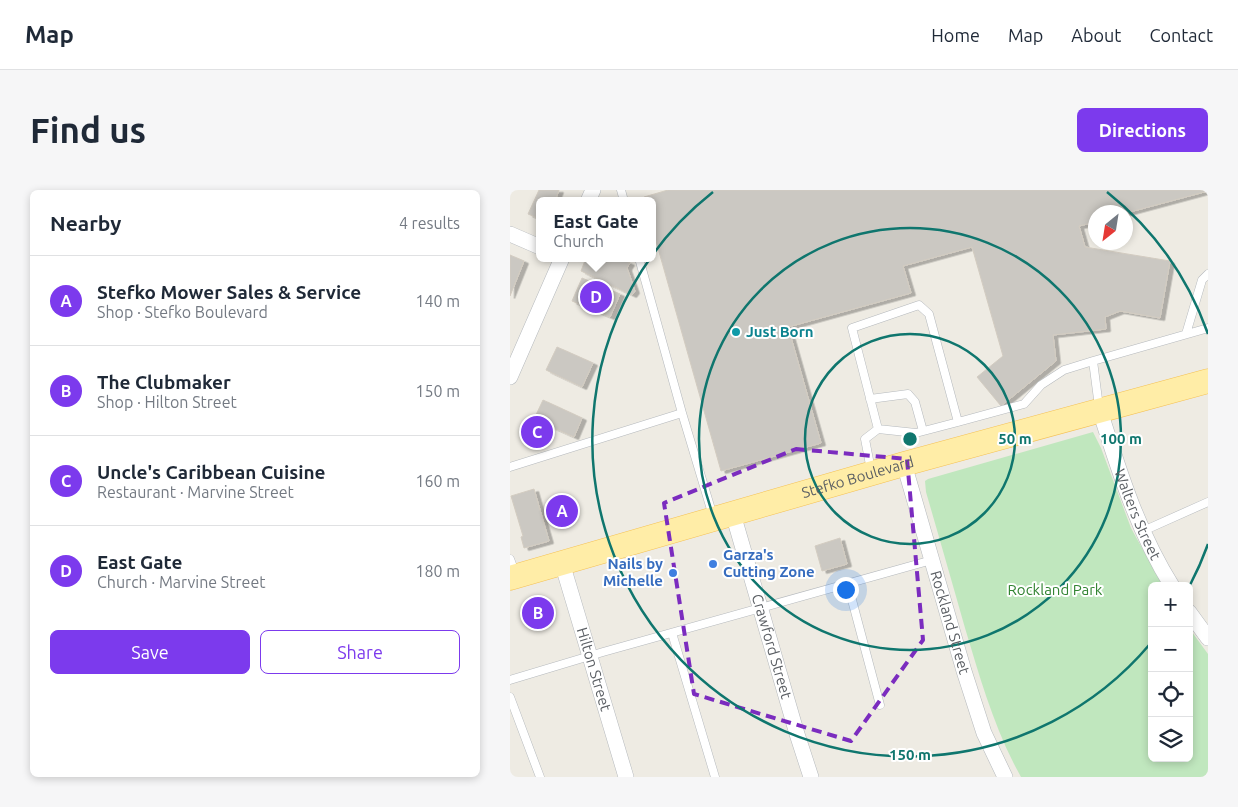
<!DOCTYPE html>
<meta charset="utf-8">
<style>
:root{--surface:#fff;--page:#f6f6f7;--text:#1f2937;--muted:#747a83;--line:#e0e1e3;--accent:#7c3aed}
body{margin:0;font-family:Ubuntu,sans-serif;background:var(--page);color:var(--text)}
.controls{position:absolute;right:15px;bottom:15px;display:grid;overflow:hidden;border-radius:8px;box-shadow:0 2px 8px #0003}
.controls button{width:45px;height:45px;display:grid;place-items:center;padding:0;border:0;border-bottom:1px solid var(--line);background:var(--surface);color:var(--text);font:25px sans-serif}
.compass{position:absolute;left:578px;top:15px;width:45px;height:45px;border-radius:50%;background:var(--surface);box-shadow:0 2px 8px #0003;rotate:210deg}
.you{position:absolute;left:335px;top:399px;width:18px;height:18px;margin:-12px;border:4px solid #fff;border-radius:50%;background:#1a73e8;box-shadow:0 0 0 8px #1a73e833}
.badge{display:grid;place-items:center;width:32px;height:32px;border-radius:50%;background:var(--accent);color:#fff;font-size:16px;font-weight:700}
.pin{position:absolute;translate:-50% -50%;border:2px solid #fff;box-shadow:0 1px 5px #0006}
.popup{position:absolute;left:26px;top:7px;width:120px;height:65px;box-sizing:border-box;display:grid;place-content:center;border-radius:8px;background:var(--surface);filter:drop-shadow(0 1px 4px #0005);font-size:16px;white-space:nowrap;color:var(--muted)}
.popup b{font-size:19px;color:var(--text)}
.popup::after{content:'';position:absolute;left:50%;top:100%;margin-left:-10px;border:10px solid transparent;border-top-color:var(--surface)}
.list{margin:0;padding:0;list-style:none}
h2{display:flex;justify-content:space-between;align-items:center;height:65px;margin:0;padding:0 20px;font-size:21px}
h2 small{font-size:16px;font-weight:400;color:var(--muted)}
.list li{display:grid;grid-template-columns:32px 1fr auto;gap:15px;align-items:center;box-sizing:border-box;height:90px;padding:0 20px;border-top:1px solid var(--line)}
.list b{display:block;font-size:19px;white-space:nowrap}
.list p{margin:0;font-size:16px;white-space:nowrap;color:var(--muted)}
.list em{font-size:16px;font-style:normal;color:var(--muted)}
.actions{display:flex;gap:10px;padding:15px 20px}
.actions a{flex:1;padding:11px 0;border:1px solid var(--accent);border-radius:8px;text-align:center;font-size:18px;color:var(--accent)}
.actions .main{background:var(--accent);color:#fff}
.icon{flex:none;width:28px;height:28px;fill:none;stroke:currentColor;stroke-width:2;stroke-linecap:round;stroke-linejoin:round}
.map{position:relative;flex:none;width:698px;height:587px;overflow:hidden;border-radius:8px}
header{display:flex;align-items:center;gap:30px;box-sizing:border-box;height:70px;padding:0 25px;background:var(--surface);border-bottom:1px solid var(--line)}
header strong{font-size:24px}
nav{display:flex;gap:28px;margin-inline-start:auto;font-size:18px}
.intro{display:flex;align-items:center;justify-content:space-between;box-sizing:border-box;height:120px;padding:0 30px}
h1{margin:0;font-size:35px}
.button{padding:12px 22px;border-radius:8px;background:var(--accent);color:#fff;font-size:18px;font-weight:700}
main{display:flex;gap:30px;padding:0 30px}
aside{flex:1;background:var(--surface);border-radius:8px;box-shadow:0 2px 8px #0003}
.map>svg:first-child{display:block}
.green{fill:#c0e7be}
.building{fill:#cbc8c2;stroke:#d3ccc1;filter:url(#shadow)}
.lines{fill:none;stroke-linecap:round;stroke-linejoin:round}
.service-casing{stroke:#b5b9bd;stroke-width:9}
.minor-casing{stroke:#b5b9bd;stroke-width:16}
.primary-casing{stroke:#f5c154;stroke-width:25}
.service{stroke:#fff;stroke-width:8}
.minor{stroke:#fff;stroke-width:15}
.primary{stroke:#ffeda7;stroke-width:24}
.marked{fill:none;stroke:#7b2cbf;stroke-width:4;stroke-dasharray:10 6;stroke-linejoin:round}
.ring{fill:none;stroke:#0f766e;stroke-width:2.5}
.culture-dot{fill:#0f9aa8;stroke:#fff;stroke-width:2}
.shop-dot{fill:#3f7fe0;stroke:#fff;stroke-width:2}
.labels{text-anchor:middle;stroke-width:4;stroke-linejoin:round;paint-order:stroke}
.culture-label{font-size:15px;font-weight:bold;fill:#0d838f;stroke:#fff;text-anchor:start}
.street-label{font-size:15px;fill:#5b5f64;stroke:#fff}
.shop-label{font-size:15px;font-weight:bold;fill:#366cbe;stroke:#fff;text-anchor:start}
.park-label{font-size:15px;fill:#328432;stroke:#fff}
.centre{fill:#0f766e;stroke:#fff;stroke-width:2.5}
.ring-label{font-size:15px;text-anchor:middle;font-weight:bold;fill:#0f766e;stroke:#fff;stroke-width:4;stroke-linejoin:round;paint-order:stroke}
</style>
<header>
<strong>Map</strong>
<nav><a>Home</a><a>Map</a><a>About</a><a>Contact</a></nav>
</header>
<div class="intro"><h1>Find us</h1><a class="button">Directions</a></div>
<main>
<aside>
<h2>Nearby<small>4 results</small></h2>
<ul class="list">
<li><span class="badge">A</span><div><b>Stefko Mower Sales &amp; Service</b><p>Shop · Stefko Boulevard</p></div><em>140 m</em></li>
<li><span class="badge">B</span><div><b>The Clubmaker</b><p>Shop · Hilton Street</p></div><em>150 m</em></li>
<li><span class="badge">C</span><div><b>Uncle's Caribbean Cuisine</b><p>Restaurant · Marvine Street</p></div><em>160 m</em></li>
<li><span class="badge">D</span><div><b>East Gate</b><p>Church · Marvine Street</p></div><em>180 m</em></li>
</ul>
<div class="actions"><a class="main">Save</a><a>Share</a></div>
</aside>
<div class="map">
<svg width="698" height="587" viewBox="0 0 698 587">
<defs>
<filter id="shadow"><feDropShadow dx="4.5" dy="2.5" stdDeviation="0" flood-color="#0004"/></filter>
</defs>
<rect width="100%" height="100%" fill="#eeebe3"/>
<path class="green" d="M583,242L591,258L621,338L653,396H642V568H679V438L698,464V587H511C485,541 470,488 455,438C442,392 429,347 416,302L415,291L418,289Z"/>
<path class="building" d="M29,0H49L45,11H30V29L18,24Z
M158,0H698V1L616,23L586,22V32L569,36L575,57L660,71L650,128L610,121L595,127L596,139L543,145L546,171L491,216L467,187L493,166L462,57L393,76L401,103L278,137L311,253L211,281L142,37V11H135L134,7Z
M0,65L14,71L0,106Z
M76,68H95L102,71L103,68H109L120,73L117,78L125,101L122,105L71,81Z
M72,88L110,104L100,127L62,111Z
M47,157L83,173L72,197L36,180Z
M33,210L72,228L64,247L24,229Z
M24,299L39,351L14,358L11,347L13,346L1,306Z
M330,348L337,374L312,381L305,356Z"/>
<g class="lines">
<defs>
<path id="service" d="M111,0L114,11
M129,68L172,223L203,326
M676,144L692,90L698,84
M360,209L398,204L405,212L413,241
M589,217L583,171L698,138
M368,239L406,243L448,232
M0,277L172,223
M361,280L355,249L368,239L342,138L409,115L419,124L448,232L514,214L531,195L554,180L583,171
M633,341L698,312
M0,369L6,385
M338,395L370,515
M162,443L205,587
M0,490L93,462L422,370
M0,507L30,587"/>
<g id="minor">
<path d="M78,11L83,0"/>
<path d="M0,44L30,57"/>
<path d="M0,187L52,68"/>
<path id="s1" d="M590,221C609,281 628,342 662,396"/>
<path id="s2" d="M394,274L454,481L474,543L495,587"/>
<path id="s3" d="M223,324L287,544L301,587"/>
<path id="s4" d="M52,373L116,587"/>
<path d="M679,422L698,448"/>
</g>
<g id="primary">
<path id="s5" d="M0,388L394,274L698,191"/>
</g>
</defs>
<use href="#service" class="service-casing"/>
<use href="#minor" class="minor-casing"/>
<use href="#primary" class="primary-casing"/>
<use href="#service" class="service"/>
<use href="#minor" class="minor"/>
<use href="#primary" class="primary"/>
</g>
<path class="marked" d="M286,259L397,269L413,450L341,551L184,504L154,313Z"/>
<g class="ring">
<circle cx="400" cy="249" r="105"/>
<circle cx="400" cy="249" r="211"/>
<path d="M698 354A316 316 0 0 1 680 395M640 454A316 316 0 1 1 203 2M597 2A316 316 0 0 1 698 144"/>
</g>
<circle class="culture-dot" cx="226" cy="142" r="5"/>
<g class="shop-dot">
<circle cx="203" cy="374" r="5"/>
<circle cx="163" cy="383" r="5"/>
</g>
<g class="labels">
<g class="culture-label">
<text x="236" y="147">Just Born</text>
</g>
<g class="street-label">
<text dy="5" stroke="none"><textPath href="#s5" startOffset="362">Stefko Boulevard</textPath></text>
<text dy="5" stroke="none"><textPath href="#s1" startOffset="110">Walters Street</textPath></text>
<text dy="5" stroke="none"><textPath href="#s2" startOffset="165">Rockland Street</textPath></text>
<text dy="5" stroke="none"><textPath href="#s3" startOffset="138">Crawford Street</textPath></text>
<text dy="5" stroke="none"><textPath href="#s4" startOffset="111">Hilton Street</textPath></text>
</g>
<g class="shop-label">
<text x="213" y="370">Garza's<tspan x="213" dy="17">Cutting Zone</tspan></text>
<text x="153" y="379" text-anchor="end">Nails by<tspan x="153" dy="17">Michelle</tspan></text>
</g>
<g class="park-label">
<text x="545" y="405">Rockland Park</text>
</g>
</g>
<circle cx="400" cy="249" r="8" class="centre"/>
<g class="ring-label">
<text x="505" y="254">50 m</text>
<text x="611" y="254">100 m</text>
<text x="400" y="570">150 m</text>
</g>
</svg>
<div class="controls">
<button>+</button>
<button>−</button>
<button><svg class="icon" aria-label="locate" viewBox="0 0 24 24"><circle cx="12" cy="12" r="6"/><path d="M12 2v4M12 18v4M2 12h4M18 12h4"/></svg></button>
<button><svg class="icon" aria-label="layers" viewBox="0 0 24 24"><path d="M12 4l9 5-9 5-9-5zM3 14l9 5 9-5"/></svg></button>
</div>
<svg class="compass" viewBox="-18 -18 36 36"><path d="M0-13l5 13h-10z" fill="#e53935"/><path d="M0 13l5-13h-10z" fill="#747a83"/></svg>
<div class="you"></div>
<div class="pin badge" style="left:52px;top:321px">A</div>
<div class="pin badge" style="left:28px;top:423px">B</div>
<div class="pin badge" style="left:27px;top:242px">C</div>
<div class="pin badge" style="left:86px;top:107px">D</div>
<div class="popup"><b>East Gate</b>Church</div>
</div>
</main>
